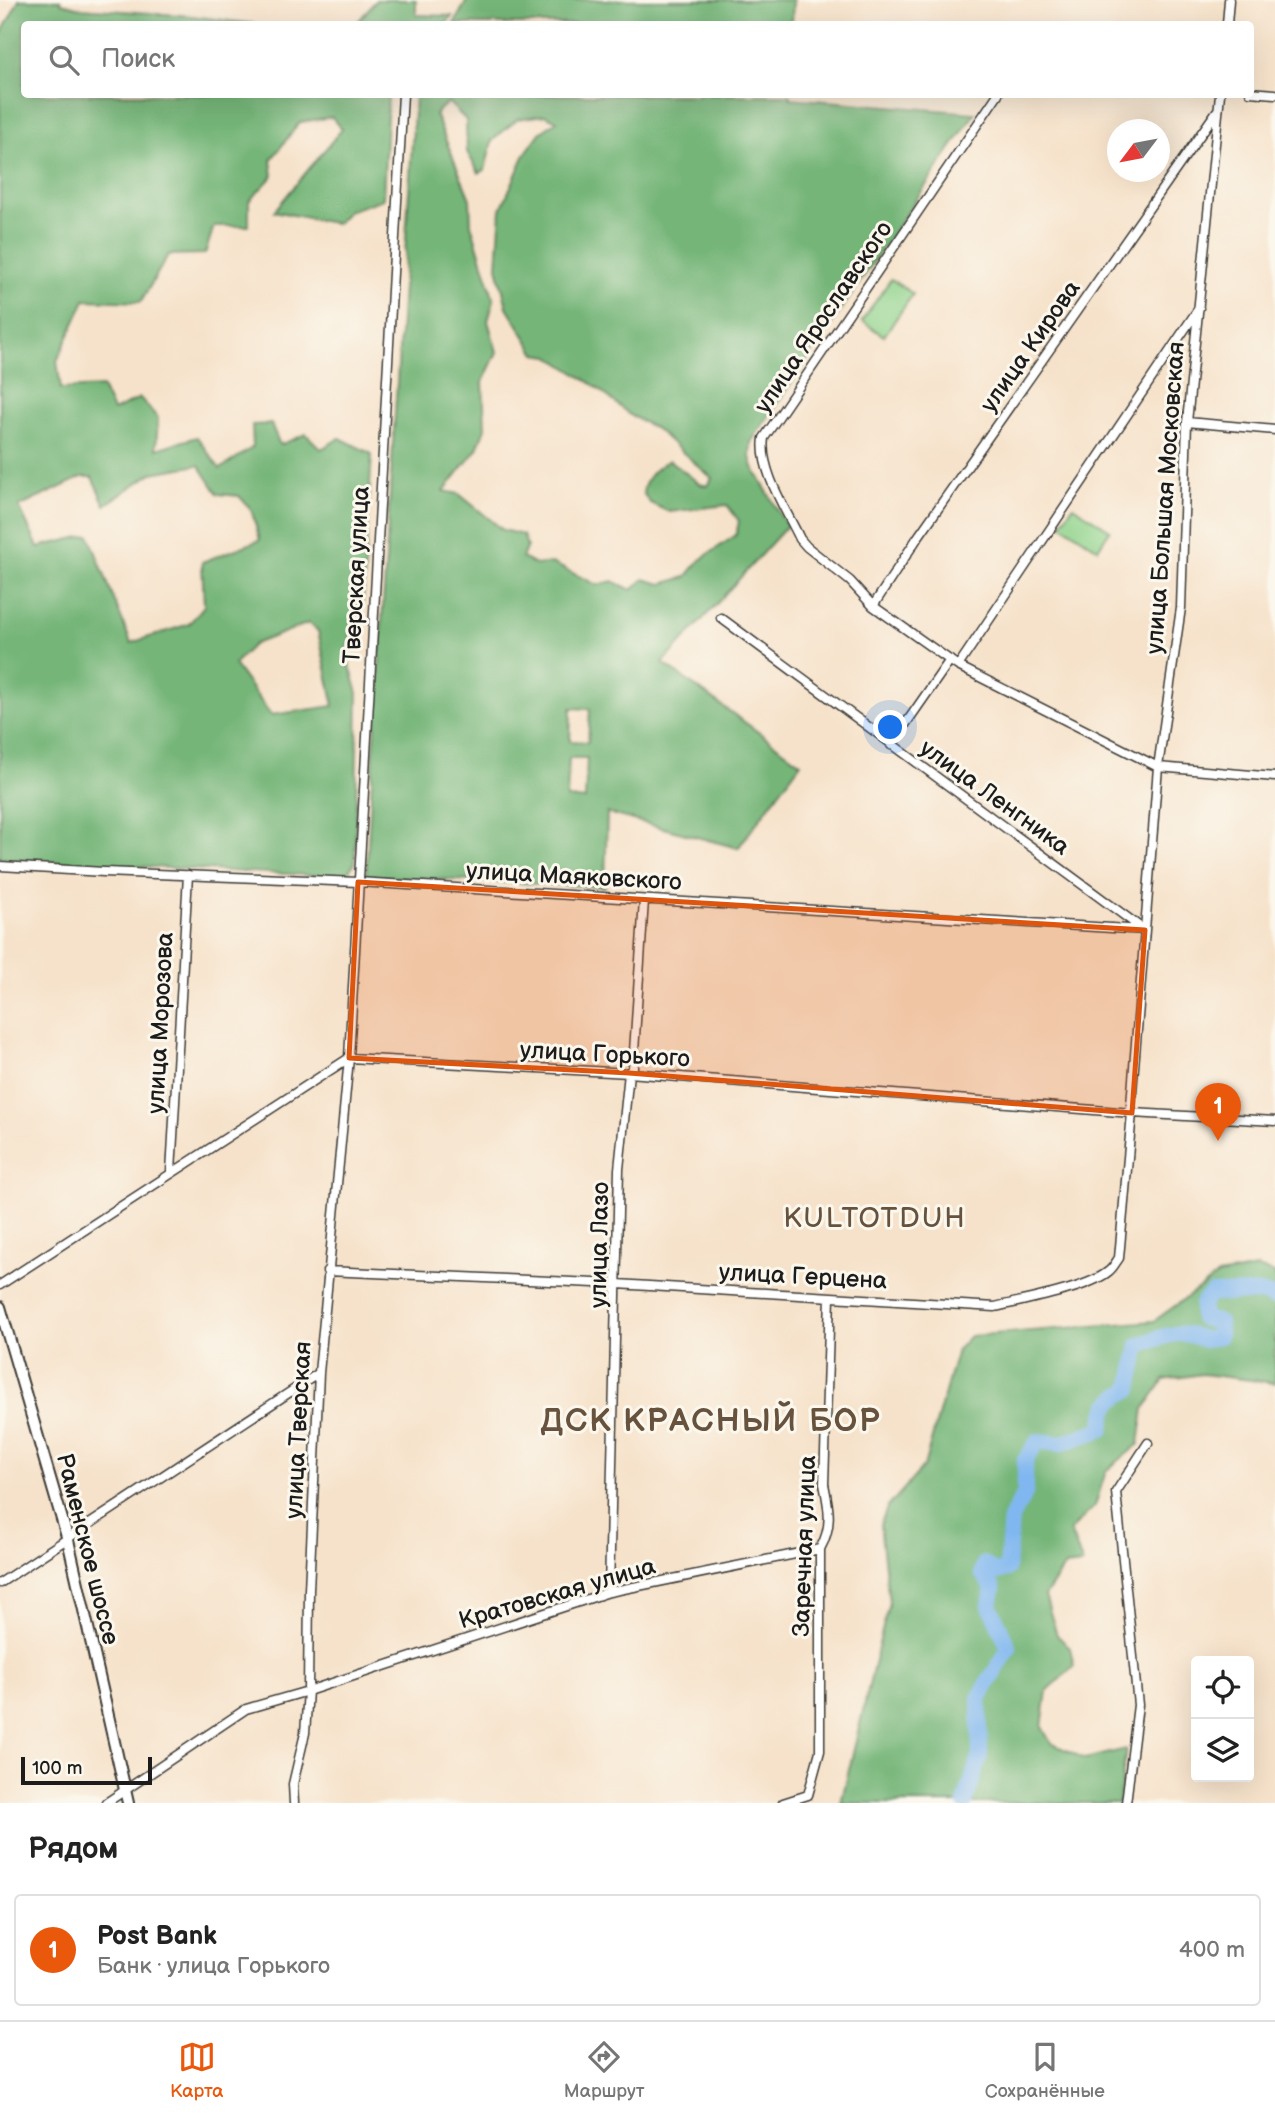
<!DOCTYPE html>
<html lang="ru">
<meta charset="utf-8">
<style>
:root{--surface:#fff;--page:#f2f2f2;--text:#222;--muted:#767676;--line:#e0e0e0;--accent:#ea580c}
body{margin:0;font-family:"Balsamiq Sans",sans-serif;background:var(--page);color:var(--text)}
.controls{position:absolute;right:21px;bottom:21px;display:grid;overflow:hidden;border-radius:7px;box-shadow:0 7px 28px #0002}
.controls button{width:63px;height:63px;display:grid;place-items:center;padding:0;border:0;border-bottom:2px solid var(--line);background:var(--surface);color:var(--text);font:35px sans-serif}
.compass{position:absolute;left:1107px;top:119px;width:63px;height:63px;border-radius:50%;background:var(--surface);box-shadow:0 7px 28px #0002;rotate:238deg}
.scale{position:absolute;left:21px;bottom:18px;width:131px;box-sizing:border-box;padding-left:7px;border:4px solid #1c1c1c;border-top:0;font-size:19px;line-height:24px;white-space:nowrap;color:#1c1c1c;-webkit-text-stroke:5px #fbf7ec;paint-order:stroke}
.you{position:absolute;left:891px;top:728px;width:24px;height:24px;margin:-18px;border:5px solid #fff;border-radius:50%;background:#1a73e8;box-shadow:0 0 0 10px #1a73e833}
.badge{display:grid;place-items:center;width:46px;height:46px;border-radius:50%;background:var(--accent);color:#fff;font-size:23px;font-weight:700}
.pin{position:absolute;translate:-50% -58px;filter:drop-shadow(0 2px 4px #0008)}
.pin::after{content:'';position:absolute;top:37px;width:24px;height:21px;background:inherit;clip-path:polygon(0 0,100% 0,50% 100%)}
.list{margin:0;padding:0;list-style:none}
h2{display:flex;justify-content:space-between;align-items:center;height:91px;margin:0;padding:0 28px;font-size:30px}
h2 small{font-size:23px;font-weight:400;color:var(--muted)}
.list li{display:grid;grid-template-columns:46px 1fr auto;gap:21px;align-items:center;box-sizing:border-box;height:112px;margin:0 14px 14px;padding:0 14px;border:2px solid var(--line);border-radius:7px}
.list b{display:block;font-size:26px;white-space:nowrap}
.list p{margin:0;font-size:23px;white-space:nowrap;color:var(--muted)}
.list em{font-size:23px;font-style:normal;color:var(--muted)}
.icon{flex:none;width:38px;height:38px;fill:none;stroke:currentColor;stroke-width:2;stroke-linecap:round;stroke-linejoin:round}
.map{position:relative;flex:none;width:1275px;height:1803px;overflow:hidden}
.search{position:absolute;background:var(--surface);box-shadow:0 7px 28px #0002;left:21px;right:21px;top:21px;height:77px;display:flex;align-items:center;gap:18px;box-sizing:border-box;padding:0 24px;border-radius:7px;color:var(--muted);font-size:26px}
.sheet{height:217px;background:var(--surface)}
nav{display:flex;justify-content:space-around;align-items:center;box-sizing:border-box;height:98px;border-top:2px solid var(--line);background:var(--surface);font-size:19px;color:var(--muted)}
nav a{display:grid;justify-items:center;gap:4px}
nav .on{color:var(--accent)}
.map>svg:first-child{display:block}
.green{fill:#90d38c;stroke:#567854;stroke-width:2}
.forest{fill:#74b578;stroke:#48684a;stroke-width:2;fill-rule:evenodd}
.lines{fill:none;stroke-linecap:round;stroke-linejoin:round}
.river{stroke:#81b7f0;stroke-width:16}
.street-casing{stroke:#3d3a36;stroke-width:11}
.secondary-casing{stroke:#3d3a36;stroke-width:14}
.street{stroke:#fff;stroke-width:8}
.secondary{stroke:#fff;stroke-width:10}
.marked{fill:#de560d;fill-opacity:0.2;stroke:#de560d;stroke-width:5;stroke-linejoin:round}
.labels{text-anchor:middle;stroke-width:6;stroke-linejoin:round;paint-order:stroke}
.street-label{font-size:24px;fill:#1c1c1c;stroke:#fbf7ec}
.quarter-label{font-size:28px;letter-spacing:2px;fill:#67523d;stroke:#fbf7ec}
.district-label{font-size:32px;font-weight:bold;letter-spacing:2px;fill:#67523d;stroke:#fbf7ec}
</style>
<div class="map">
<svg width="1275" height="1803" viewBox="0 0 1275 1803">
<rect width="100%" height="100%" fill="#fbf7ec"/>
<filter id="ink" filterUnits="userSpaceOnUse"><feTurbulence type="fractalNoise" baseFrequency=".0143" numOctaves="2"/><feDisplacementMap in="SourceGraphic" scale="14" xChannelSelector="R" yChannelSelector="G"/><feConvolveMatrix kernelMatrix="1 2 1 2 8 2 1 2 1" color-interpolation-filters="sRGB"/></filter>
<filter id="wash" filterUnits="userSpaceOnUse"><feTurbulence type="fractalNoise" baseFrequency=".00686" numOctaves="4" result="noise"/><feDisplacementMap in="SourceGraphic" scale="28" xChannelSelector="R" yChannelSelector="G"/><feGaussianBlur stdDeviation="1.57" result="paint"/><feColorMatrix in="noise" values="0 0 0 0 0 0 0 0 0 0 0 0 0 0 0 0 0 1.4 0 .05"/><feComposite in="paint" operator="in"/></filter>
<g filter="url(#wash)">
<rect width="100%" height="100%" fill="#f6e2ca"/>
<path class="green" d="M891,279L913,294L884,336L862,321Z
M1073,506L1110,530L1098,549L1061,524Z"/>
<path class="forest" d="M19,0H61V3L81,8L192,16L255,24H24V94L388,95L383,199L348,211L337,224L274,211L342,129L332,117L300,122L271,160L273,176L249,201V226H214L205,254L168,255L141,302L85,300L57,361L61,389L102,387L113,411L140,398L158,418L156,449L197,437L220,469L253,447L252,425L271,424L280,445L306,434L321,449L340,438L372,454L363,599L346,652L358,693L355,863L344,877L0,859V36ZM199,465L218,494L239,496L251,509L260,540L202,562L204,606L189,624L131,643L89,535L38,547L19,507L82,477H92L105,505L152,473ZM309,623L318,631L334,706L271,715L234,664L254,644Z
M376,0H416V15L452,16L446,24H356Z
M467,0H793L792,24H454Z
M790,95V98L975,113L751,442L750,457L753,467L787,526L663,663L801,763L738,848L607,813L605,887L366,876L415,95ZM448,102L466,120L467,152L479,173L485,170L492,141L517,119L545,115L557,121L540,133L525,154L501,209L497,267L507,307L536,354L549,356L595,386L630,415L656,429L712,478L708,486L700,484L669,460C656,468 645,476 643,493L650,503L669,512L727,505L739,521L736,535L700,560L686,577L661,584L644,579L632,590L613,581L597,585L552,563L536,565L522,558L527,546L523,535L503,530L459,494L444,491L477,449L485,428L483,382L497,352L488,321L494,300L471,224L470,199L435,114ZM571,708L590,709L588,742L570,741ZM569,758H587L585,800L567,798Z
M1257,1268L1275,1273V1383L1202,1374L1164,1380L1144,1409L1139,1444L1106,1471L1095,1506L1070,1531L1083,1564L1065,1566L1045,1596L1057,1635L1070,1648L1074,1666L1047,1691L1042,1727L1051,1743L1085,1759L1126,1749L1119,1803H841L889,1602L880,1525L887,1508L924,1466L957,1350L970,1336L1154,1321L1218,1275Z"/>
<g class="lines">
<path class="river" d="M965,1803L980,1755L979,1698L1009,1648L990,1606L993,1588L982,1573L984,1564L995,1573L1007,1569L1011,1518L1025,1493V1460L1038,1441L1060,1444L1102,1429C1105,1405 1108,1402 1130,1389L1139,1345C1167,1336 1177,1328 1205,1340L1219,1336V1323L1202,1318V1304L1211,1294L1261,1293L1275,1298"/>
</g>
</g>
<g filter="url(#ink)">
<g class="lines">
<defs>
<path id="street" d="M1227,24L1229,0
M1250,92L1275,94
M998,94L764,438C759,470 787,511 800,539L807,547L850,581L873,606L958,666L1158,767L1275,777
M1187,422L1275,430
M873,606L918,537L1217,111
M721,618L1144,930
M958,666L1199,308
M891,745L950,660
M0,866L104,872L358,882L1145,930
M171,1172L188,875
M327,1271L617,1284L995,1307C1024,1300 1088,1289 1109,1271C1113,1268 1116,1262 1119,1258L1132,1113L1131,1105L1158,767L1181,608L1187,422L1220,94
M0,1285L349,1058L629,1073L1132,1113L1275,1121
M0,1583L319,1373
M609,1592L619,1169L629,1073L633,1067L644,900
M106,1803L246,1709L308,1691L609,1592L820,1549
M294,1803L293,1784L305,1733L308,1691L309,1590L319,1373L349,1058L403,94
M783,1803L808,1795L820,1751V1549C833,1526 829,1508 824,1484L830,1297
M1126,1803L1138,1705L1116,1492L1148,1443"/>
<path id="secondary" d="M0,1307L68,1540L128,1803"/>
</defs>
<use href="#street" class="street-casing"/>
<use href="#secondary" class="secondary-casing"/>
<use href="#street" class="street"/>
<use href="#secondary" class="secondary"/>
</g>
</g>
<path class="marked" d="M358,882L1145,930L1132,1113L629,1073L349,1058Z"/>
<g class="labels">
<g class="street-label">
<text transform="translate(823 317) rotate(-56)" y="8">улица Ярославского</text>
<text transform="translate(1030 346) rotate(-55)" y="8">улица Кирова</text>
<text transform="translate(1165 498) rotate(-86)" y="8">улица Большая Московская</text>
<text transform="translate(356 575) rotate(-87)" y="8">Тверская улица</text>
<text transform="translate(995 797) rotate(36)" y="8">улица Ленгника</text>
<text transform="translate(574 876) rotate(3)" y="8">улица Маяковского</text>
<text transform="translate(160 1023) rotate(-87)" y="8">улица Морозова</text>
<text transform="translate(605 1054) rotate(3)" y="8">улица Горького</text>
<text transform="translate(599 1245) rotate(-89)" y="8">улица Лазо</text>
<text transform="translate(803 1276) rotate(3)" y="8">улица Герцена</text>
<text transform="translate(298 1430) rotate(-87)" y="8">улица Тверская</text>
<text transform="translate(804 1546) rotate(-88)" y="8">Заречная улица</text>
<text transform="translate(88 1549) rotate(76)" y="8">Раменское шоссе</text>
<text transform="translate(557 1593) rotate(-16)" y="8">Кратовская улица</text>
</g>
<g class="quarter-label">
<text x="875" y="1227">KULTOTDUH</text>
</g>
<g class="district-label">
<text x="711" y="1431">ДСК КРАСНЫЙ БОР</text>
</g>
</g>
</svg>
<div class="controls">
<button><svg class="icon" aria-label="locate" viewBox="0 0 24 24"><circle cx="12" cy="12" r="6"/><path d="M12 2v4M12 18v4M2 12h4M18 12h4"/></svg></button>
<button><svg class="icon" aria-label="layers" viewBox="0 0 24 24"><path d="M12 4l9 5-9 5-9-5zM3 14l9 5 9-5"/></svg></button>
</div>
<svg class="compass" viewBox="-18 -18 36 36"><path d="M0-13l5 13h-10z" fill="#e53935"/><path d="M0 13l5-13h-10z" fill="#767676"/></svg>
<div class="scale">100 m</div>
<div class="you"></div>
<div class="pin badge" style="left:1218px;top:1141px">1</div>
<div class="search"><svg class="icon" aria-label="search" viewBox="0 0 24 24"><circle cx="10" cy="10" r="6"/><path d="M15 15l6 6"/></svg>Поиск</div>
</div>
<section class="sheet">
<h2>Рядом<small></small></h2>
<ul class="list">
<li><span class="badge">1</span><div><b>Post Bank</b><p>Банк · улица Горького</p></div><em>400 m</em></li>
</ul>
</section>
<nav>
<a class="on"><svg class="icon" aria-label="map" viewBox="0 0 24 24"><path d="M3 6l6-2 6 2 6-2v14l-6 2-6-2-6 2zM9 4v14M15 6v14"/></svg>Карта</a>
<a><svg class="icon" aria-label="directions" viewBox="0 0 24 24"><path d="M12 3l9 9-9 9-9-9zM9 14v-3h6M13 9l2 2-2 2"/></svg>Маршрут</a>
<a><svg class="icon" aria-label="saved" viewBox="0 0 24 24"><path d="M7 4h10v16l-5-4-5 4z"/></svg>Сохранённые</a>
</nav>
